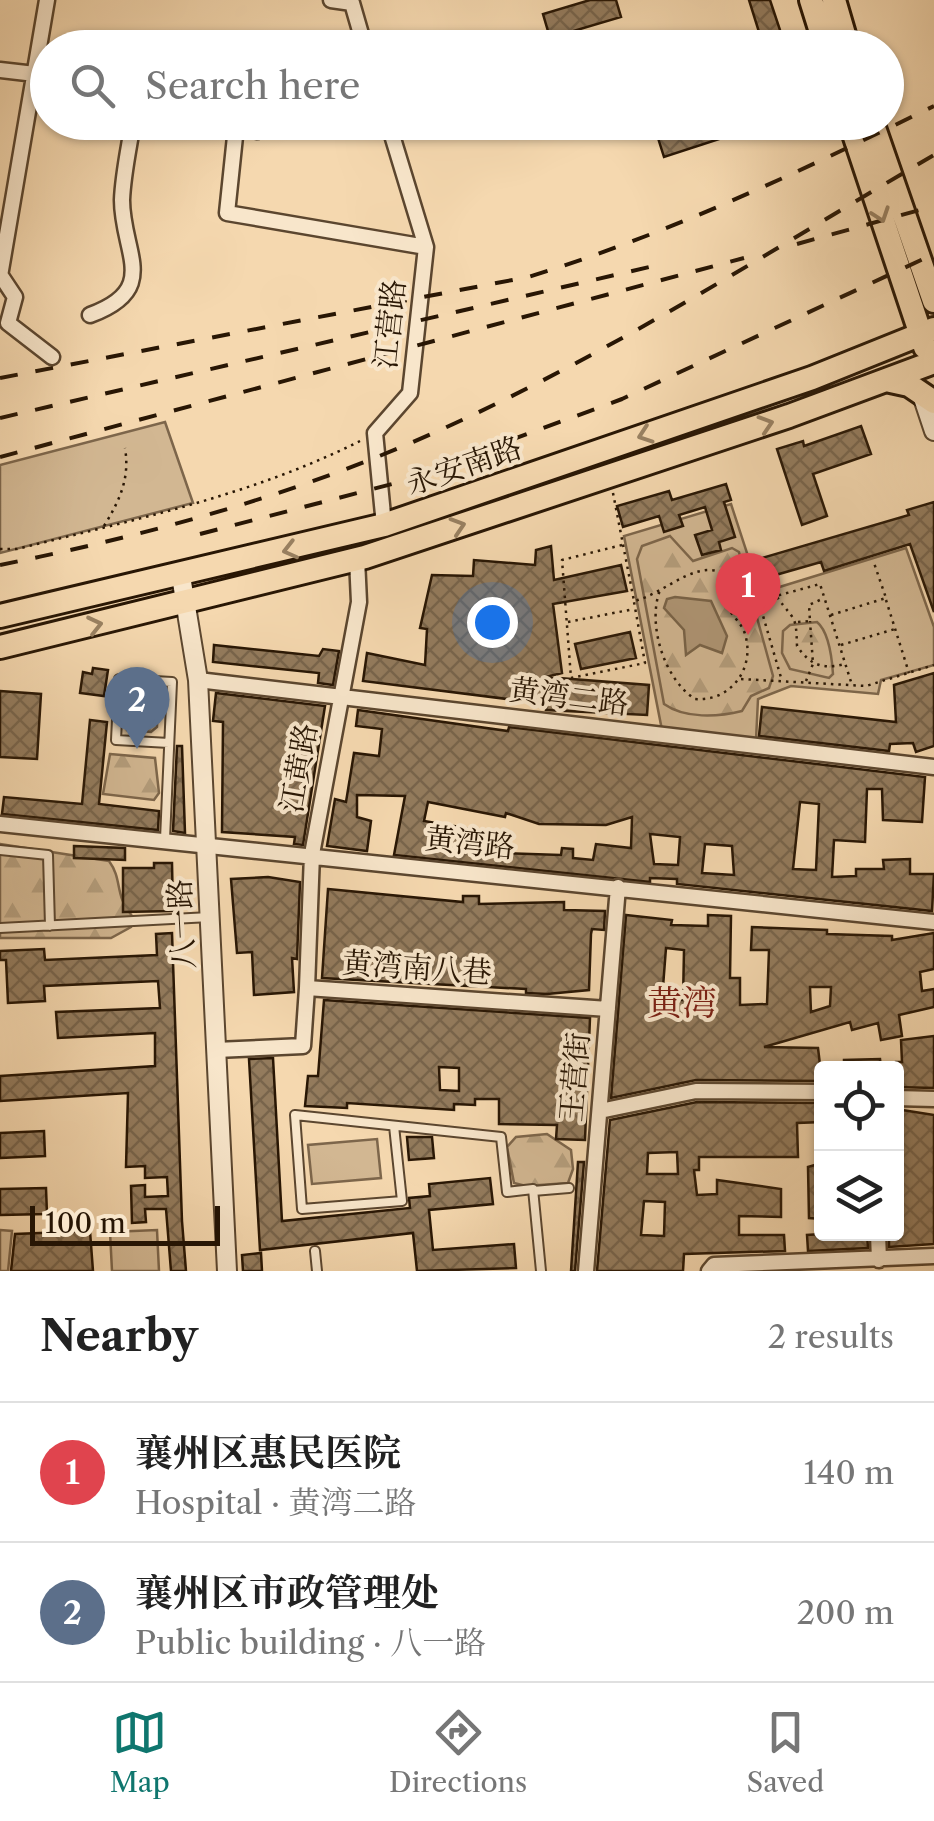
<!DOCTYPE html>
<meta charset="utf-8">
<style>
:root{--surface:#fff;--page:#f2f2f2;--text:#222;--muted:#767676;--line:#e0e0e0;--accent:#0f766e}
body{margin:0;font-family:"Libre Caslon Text","Noto Serif SC",serif;background:var(--page);color:var(--text)}
.controls{position:absolute;right:30px;bottom:30px;display:grid;overflow:hidden;border-radius:10px;box-shadow:0 2px 8px #0004}
.controls button{width:90px;height:90px;display:grid;place-items:center;padding:0;border:0;border-bottom:2px solid var(--line);background:var(--surface);color:var(--text);font:50px sans-serif}
.scale{position:absolute;left:30px;bottom:25px;width:190px;box-sizing:border-box;padding-left:10px;border:5px solid #281604;border-top:0;font-size:28px;line-height:35px;white-space:nowrap;color:#281604;-webkit-text-stroke:8px #f8e6cb;paint-order:stroke}
.you{position:absolute;left:492px;top:622px;width:35px;height:35px;margin:-25px;border:8px solid #fff;border-radius:50%;background:#1a73e8;box-shadow:0 0 0 15px #1a73e833}
.badge{display:grid;place-items:center;width:65px;height:65px;border-radius:50%;background:var(--accent);color:#fff;font-size:32px;font-weight:700}
.pin{position:absolute;translate:-50% -82px;filter:drop-shadow(0 2px 5px #0008)}
.pin::after{content:'';position:absolute;top:52px;width:35px;height:30px;background:inherit;clip-path:polygon(0 0,100% 0,50% 100%)}
.list{margin:0;padding:0;list-style:none}
h2{display:flex;justify-content:space-between;align-items:center;height:130px;margin:0;padding:0 40px;font-size:42px}
h2 small{font-size:32px;font-weight:400;color:var(--muted)}
.list li{display:grid;grid-template-columns:65px 1fr auto;gap:30px;align-items:center;box-sizing:border-box;height:140px;padding:0 40px;border-top:2px solid var(--line)}
.list b{display:block;font-size:38px;white-space:nowrap}
.list p{margin:0;font-size:32px;white-space:nowrap;color:var(--muted)}
.list em{font-size:32px;font-style:normal;color:var(--muted)}
.icon{flex:none;width:55px;height:55px;fill:none;stroke:currentColor;stroke-width:2;stroke-linecap:round;stroke-linejoin:round}
.map{position:relative;flex:none;width:934px;height:1271px;overflow:hidden}
.search{position:absolute;background:var(--surface);box-shadow:0 2px 8px #0004;left:30px;right:30px;top:30px;height:110px;display:flex;align-items:center;gap:25px;box-sizing:border-box;padding:0 35px;border-radius:55px;color:var(--muted);font-size:38px}
.sheet{height:410px;background:var(--surface)}
nav{display:flex;justify-content:space-around;align-items:center;box-sizing:border-box;height:140px;border-top:2px solid var(--line);background:var(--surface);font-size:28px;color:var(--muted)}
nav a{display:grid;justify-items:center;gap:5px}
nav .on{color:var(--accent)}
.map>svg:first-child{display:block}
.green{fill:#d2b792;stroke:#7d664b;stroke-width:2.5}
.forest{fill:url(#forest-firs);stroke:#7d664b;stroke-width:2.5}
.water{fill:#af9675;stroke:#796348;stroke-width:2.5}
.building{fill:url(#building-cross-hatch);stroke:#281604;stroke-width:2.5;fill-rule:evenodd}
.lines{fill:none;stroke-linecap:round;stroke-linejoin:round}
.service-casing{stroke:#5b462f;stroke-width:12}
.minor-casing{stroke:#5b462f;stroke-width:19}
.tertiary-casing{stroke:#5b462f;stroke-width:22}
.primary-casing{stroke:#281604;stroke-width:28}
.path{stroke:#281604;stroke-width:2.5;stroke-dasharray:2.5 5;stroke-linecap:butt}
.service{stroke:#f8e6cb;stroke-width:8}
.minor{stroke:#f8e6cb;stroke-width:14}
.tertiary{stroke:#f8e6cb;stroke-width:18}
.primary{stroke:#f5d8af;stroke-width:22}
.rail{stroke:#281604;stroke-width:4;stroke-dasharray:18 18;stroke-linecap:butt}
.oneway{stroke:#998162}
.labels{text-anchor:middle;stroke-width:8;stroke-linejoin:round;paint-order:stroke}
.street-label{font-size:30px;fill:#281604;stroke:#f8e6cb}
.quarter-label{font-size:35px;fill:#7a1f14;stroke:#f8e6cb}
</style>
<div class="map">
<svg width="934" height="1271" viewBox="0 0 934 1271">
<defs>
<pattern id="forest-firs" width="22" height="20" patternUnits="userSpaceOnUse" patternTransform="scale(2.5)"><rect width="22" height="20" fill="#d2b792"/><path d="M5 1l3.5 6h-7zM16 11l3.5 6h-7z" fill="#b49d7c"/></pattern>
<pattern id="building-cross-hatch" width="8" height="8" patternUnits="userSpaceOnUse" patternTransform="scale(2.5)"><rect width="8" height="8" fill="#937b5d"/><path d="M0 0l8 8M0 8l8-8" fill="none" stroke="#78644b"/></pattern>
</defs>
<rect width="100%" height="100%" fill="#f5d8af"/>
<filter id="stains"><feTurbulence type="fractalNoise" baseFrequency=".002" numOctaves="4"/><feColorMatrix values="0 0 0 0 .2 0 0 0 0 .09 0 0 0 0 .02 0 0 0 .5 -.17"/></filter>
<radialGradient id="worn" r=".72"><stop offset=".6" stop-color="#630" stop-opacity="0"/><stop offset="1" stop-color="#630" stop-opacity=".3"/></radialGradient>
<path class="green" d="M165,422L193,503L0,553V465Z
M731,504L760,593L906,548L934,627V665L881,680L878,694L791,686L758,699L756,740L662,730L624,536Z
M377,1139L381,1178L312,1184L308,1145Z
M0,1230L12,1231L8,1271H0Z
M157,1230L159,1271H112L110,1232Z"/>
<path class="forest" d="M670,536L693,561L732,548L739,552L773,676L769,688L751,696L742,711C718,717 685,719 664,704L637,559L642,546Z
M817,622C829,632 832,659 833,674L829,678L790,669L782,653L783,631L790,625Z
M130,689L153,690L158,698L157,727L151,732L127,730L125,694Z
M110,754L155,758L159,793L154,800L103,794Z
M0,844L109,861C123,880 114,895 132,916L131,927L111,938H0Z
M547,1134L571,1150L573,1169L568,1183L526,1186L514,1183L507,1147L516,1137Z"/>
<path class="water" d="M675,597L711,601L727,636L722,653L700,645L686,655L684,630L664,608L667,599Z"/>
<path class="building" d="M590,0H616L621,17L550,38L543,14Z
M749,0H770L786,48H764Z
M653,122H762V125L664,157Z
M861,426L871,454L813,474L827,516L802,525L777,449L803,441L804,446Z
M726,484L731,500L724,502L735,537L719,542L721,550L702,555L695,535L712,530L705,507L679,515L683,526L664,532L659,516L623,527L617,506L669,491L672,500Z
M934,502V612L910,544L824,571L821,562L758,580L752,561L909,515L907,510Z
M551,546L554,580L621,565L627,591L553,604L562,673L546,677L649,685L647,715L546,710L547,704L363,681L367,653L425,665L427,629L420,628L432,575L473,576L474,560L535,565L536,550Z
M630,632L636,658L581,669L575,644Z
M214,645L319,656L323,649L339,651L333,685L318,683L319,673L213,662Z
M93,668L108,670L104,696L80,693L83,672L92,674Z
M934,673V746L916,752L913,743L890,744L889,751L759,736L762,707L896,722L894,685Z
M0,691L41,694L37,759L0,757Z
M216,693L325,706L303,845L294,844L295,837L222,832L223,722L213,721Z
M358,710L508,731L509,727L925,777L922,822L883,820L882,789H867L865,842L834,840L832,877L856,876V869H884L883,860L910,859V874H934L932,911L677,884V879L650,878V882L394,855L405,796L357,795V817L371,821L367,851L327,846L335,799L346,802L354,753L379,756L382,729L356,726ZM428,802L505,817L506,813L539,824L606,825L632,817L631,848L596,844L593,860L573,858V849L562,848L561,855L502,853V834L424,821ZM800,802L819,804L816,870L793,869ZM650,834L680,837L678,865L654,864ZM705,844L732,846L734,875L702,873Z
M90,720L107,722L99,804L159,811L158,830L2,814L4,797L82,804Z
M177,746H182L185,833L173,831Z
M74,846L125,848V860L74,858Z
M154,863H172L173,911L123,912V868H154Z
M268,877L300,882L297,959L292,958L294,992L254,995L252,952L237,953L231,879Z
M328,889L463,902V896H479V904L564,902V910L605,911L604,930L592,929L591,934L589,990L547,994L526,993V989L322,978Z
M626,915L672,920L671,925L708,926V915L731,916L730,978H740V1005L767,1004L769,950H751L752,927L827,930V934L892,936V940L934,933V969L920,972L922,991L934,989V1007L899,1015L902,1036L881,1040L878,1023L852,1030L850,1022L764,1047L818,1048L822,1081L696,1080L611,1098ZM666,948L684,950L683,1000H662ZM810,987H831L830,1006L811,1012Z
M172,933L182,1221L186,1271H171L166,1209H145L146,1222L132,1223L131,1186L145,1185V1197L168,1196L167,1177L145,1178V1166L126,1167L128,1093L0,1101V1076L155,1066V1033L58,1038L56,1012L160,1008L158,981L44,986L45,1001L8,1003L6,960H0V951L44,949L45,960L157,955L156,934Z
M324,1000L590,1018L585,1140L556,1139L557,1125L499,1124V1099H475V1105L454,1104V1110L347,1103V1108L305,1106L308,1076H318ZM439,1067L459,1068V1091L440,1090Z
M934,1036V1088L896,1087V1062H902L901,1040Z
M273,1058L282,1221L410,1208L409,1198L430,1196L429,1184L490,1178L493,1204L429,1210L433,1250L514,1244L516,1268L417,1271L413,1233L260,1250L249,1059Z
M880,1059L881,1068H844V1060Z
M697,1102L822,1103V1122L797,1123L798,1157H699V1170H694L697,1195L717,1194V1180L781,1189V1217L739,1216V1235H784L785,1251L684,1254L683,1271H597L610,1120ZM677,1152L678,1174H647L648,1153ZM644,1201L665,1202L664,1236L641,1235Z
M896,1109L934,1115V1244L889,1247V1234H896Z
M44,1131L45,1156L0,1158V1133Z
M407,1137H432L434,1158L409,1160Z
M578,1162H584L575,1271H571Z
M822,1163V1219L809,1218L808,1167Z
M46,1188L47,1214L0,1215V1189Z
M90,1231L93,1271H11L15,1234Z
M822,1234H867L868,1248L808,1251L807,1235Z
M261,1253L262,1271H243L242,1255Z"/>
<g class="lines">
<defs>
<path id="service" d="M165,839L172,682L119,679L116,740L169,743
M0,850L48,855L50,926
M0,928L210,917
M394,1126L402,1201L302,1209L295,1115L501,1137L507,1192L533,1189L541,1271
M533,1191L569,1188
M315,1251L317,1271"/>
<path id="minor" d="M331,0L352,3L365,48
M0,70L35,74L48,90
M209,122L257,131L271,122
M357,122L391,132
M236,127L227,213L426,247
M0,276L47,0
M1,276L15,297L8,323L52,357
M90,315C161,289 122,253 122,200C123,174 129,148 133,122
M384,525L375,433L410,393L426,247L388,122
M198,680L934,767
M0,824L934,922
M307,988L312,854L359,602L357,559
M216,1050L303,1046L307,988L608,1009
M896,1098L934,1099
M600,1111L696,1091L822,1092
M878,1234L879,1260
M586,1271L618,887
M709,1271L714,1265L934,1256"/>
<path id="tertiary" d="M921,392L934,431
M181,576L198,680L227,1271"/>
<path id="primary" d="M811,0L826,48
M834,0L848,48
M850,122L925,347
M872,122L934,301
M886,380L909,385L934,402
M0,616L384,525L812,378L934,329
M0,647L365,557L789,416L934,362"/>
</defs>
<use href="#service" class="service-casing"/>
<use href="#minor" class="minor-casing"/>
<use href="#tertiary" class="tertiary-casing"/>
<use href="#primary" class="primary-casing"/>
<path class="path" d="M613,493L634,601C667,594 703,549 736,582L737,599L730,611C734,617 741,624 744,631C757,666 732,702 695,699C664,679 647,624 660,590
M104,526C120,500 130,478 125,448
M622,545L562,560L571,678L645,663L634,602
M0,549H17C133,520 253,495 360,441
M732,575L750,585L758,601L820,584L852,685
M777,597C795,622 796,614 797,646C810,665 823,670 845,664
M886,600L909,673
M759,602L782,681
M831,615L886,598L874,563
M568,622L634,609
M798,622L810,621L809,605L822,599
M841,645L895,629
M741,679L866,686L934,665
M806,681L813,664L810,621"/>
<use href="#service" class="service"/>
<use href="#minor" class="minor"/>
<use href="#tertiary" class="tertiary"/>
<use href="#primary" class="primary"/>
<path class="rail" d="M797,244L934,206
M0,378L528,277C669,234 801,171 934,106
M0,418L658,265
M0,457L744,258
M200,534L392,484L622,399L934,254
M0,565C154,534 306,492 449,426C618,349 775,248 934,155"/>
</g>
<defs><path id="oneway-chevron" d="M-2-3.5L2.5 0L-2 3.5" fill="none" stroke-width="1.6" stroke-linecap="round" stroke-linejoin="round" transform="scale(2.5)"/></defs>
<g class="oneway">
<use href="#oneway-chevron" transform="translate(881 215) rotate(71)"/>
<use href="#oneway-chevron" transform="translate(766 424) rotate(-18)"/>
<use href="#oneway-chevron" transform="translate(645 435) rotate(161)"/>
<use href="#oneway-chevron" transform="translate(458 526) rotate(-18)"/>
<use href="#oneway-chevron" transform="translate(290 550) rotate(166)"/>
<use href="#oneway-chevron" transform="translate(95 625) rotate(-13)"/>
</g>
<g class="labels">
<g class="street-label">
<text transform="translate(390 324) rotate(-84)" y="10">江营路</text>
<text transform="translate(464 466) rotate(-19)" y="10">永安南路</text>
<text transform="translate(569 697) rotate(7)" y="10">黄湾二路</text>
<text transform="translate(299 768) rotate(-80)" y="10">江黄路</text>
<text transform="translate(470 843) rotate(6)" y="10">黄湾路</text>
<text transform="translate(182 924) rotate(-93)" y="10">八一路</text>
<text transform="translate(417 968) rotate(4)" y="10">黄湾南八巷</text>
<text transform="translate(575 1077) rotate(-85)" y="10">王营街</text>
</g>
<g class="quarter-label">
<text x="682" y="1015">黄湾</text>
</g>
</g>
<rect width="100%" height="100%" filter="url(#stains)"/>
<rect width="100%" height="100%" fill="url(#worn)"/>
</svg>
<div class="controls">
<button><svg class="icon" aria-label="locate" viewBox="0 0 24 24"><circle cx="12" cy="12" r="6"/><path d="M12 2v4M12 18v4M2 12h4M18 12h4"/></svg></button>
<button><svg class="icon" aria-label="layers" viewBox="0 0 24 24"><path d="M12 4l9 5-9 5-9-5zM3 14l9 5 9-5"/></svg></button>
</div>
<div class="scale">100 m</div>
<div class="you"></div>
<div class="pin badge" style="left:748px;top:635px;background:#e0444e">1</div>
<div class="pin badge" style="left:137px;top:749px;background:#5c6f8a">2</div>
<div class="search"><svg class="icon" aria-label="search" viewBox="0 0 24 24"><circle cx="10" cy="10" r="6"/><path d="M15 15l6 6"/></svg>Search here</div>
</div>
<section class="sheet">
<h2>Nearby<small>2 results</small></h2>
<ul class="list">
<li><span class="badge" style="background:#e0444e">1</span><div><b>襄州区惠民医院</b><p>Hospital · 黄湾二路</p></div><em>140 m</em></li>
<li><span class="badge" style="background:#5c6f8a">2</span><div><b>襄州区市政管理处</b><p>Public building · 八一路</p></div><em>200 m</em></li>
</ul>
</section>
<nav>
<a class="on"><svg class="icon" aria-label="map" viewBox="0 0 24 24"><path d="M3 6l6-2 6 2 6-2v14l-6 2-6-2-6 2zM9 4v14M15 6v14"/></svg>Map</a>
<a><svg class="icon" aria-label="directions" viewBox="0 0 24 24"><path d="M12 3l9 9-9 9-9-9zM9 14v-3h6M13 9l2 2-2 2"/></svg>Directions</a>
<a><svg class="icon" aria-label="saved" viewBox="0 0 24 24"><path d="M7 4h10v16l-5-4-5 4z"/></svg>Saved</a>
</nav>
